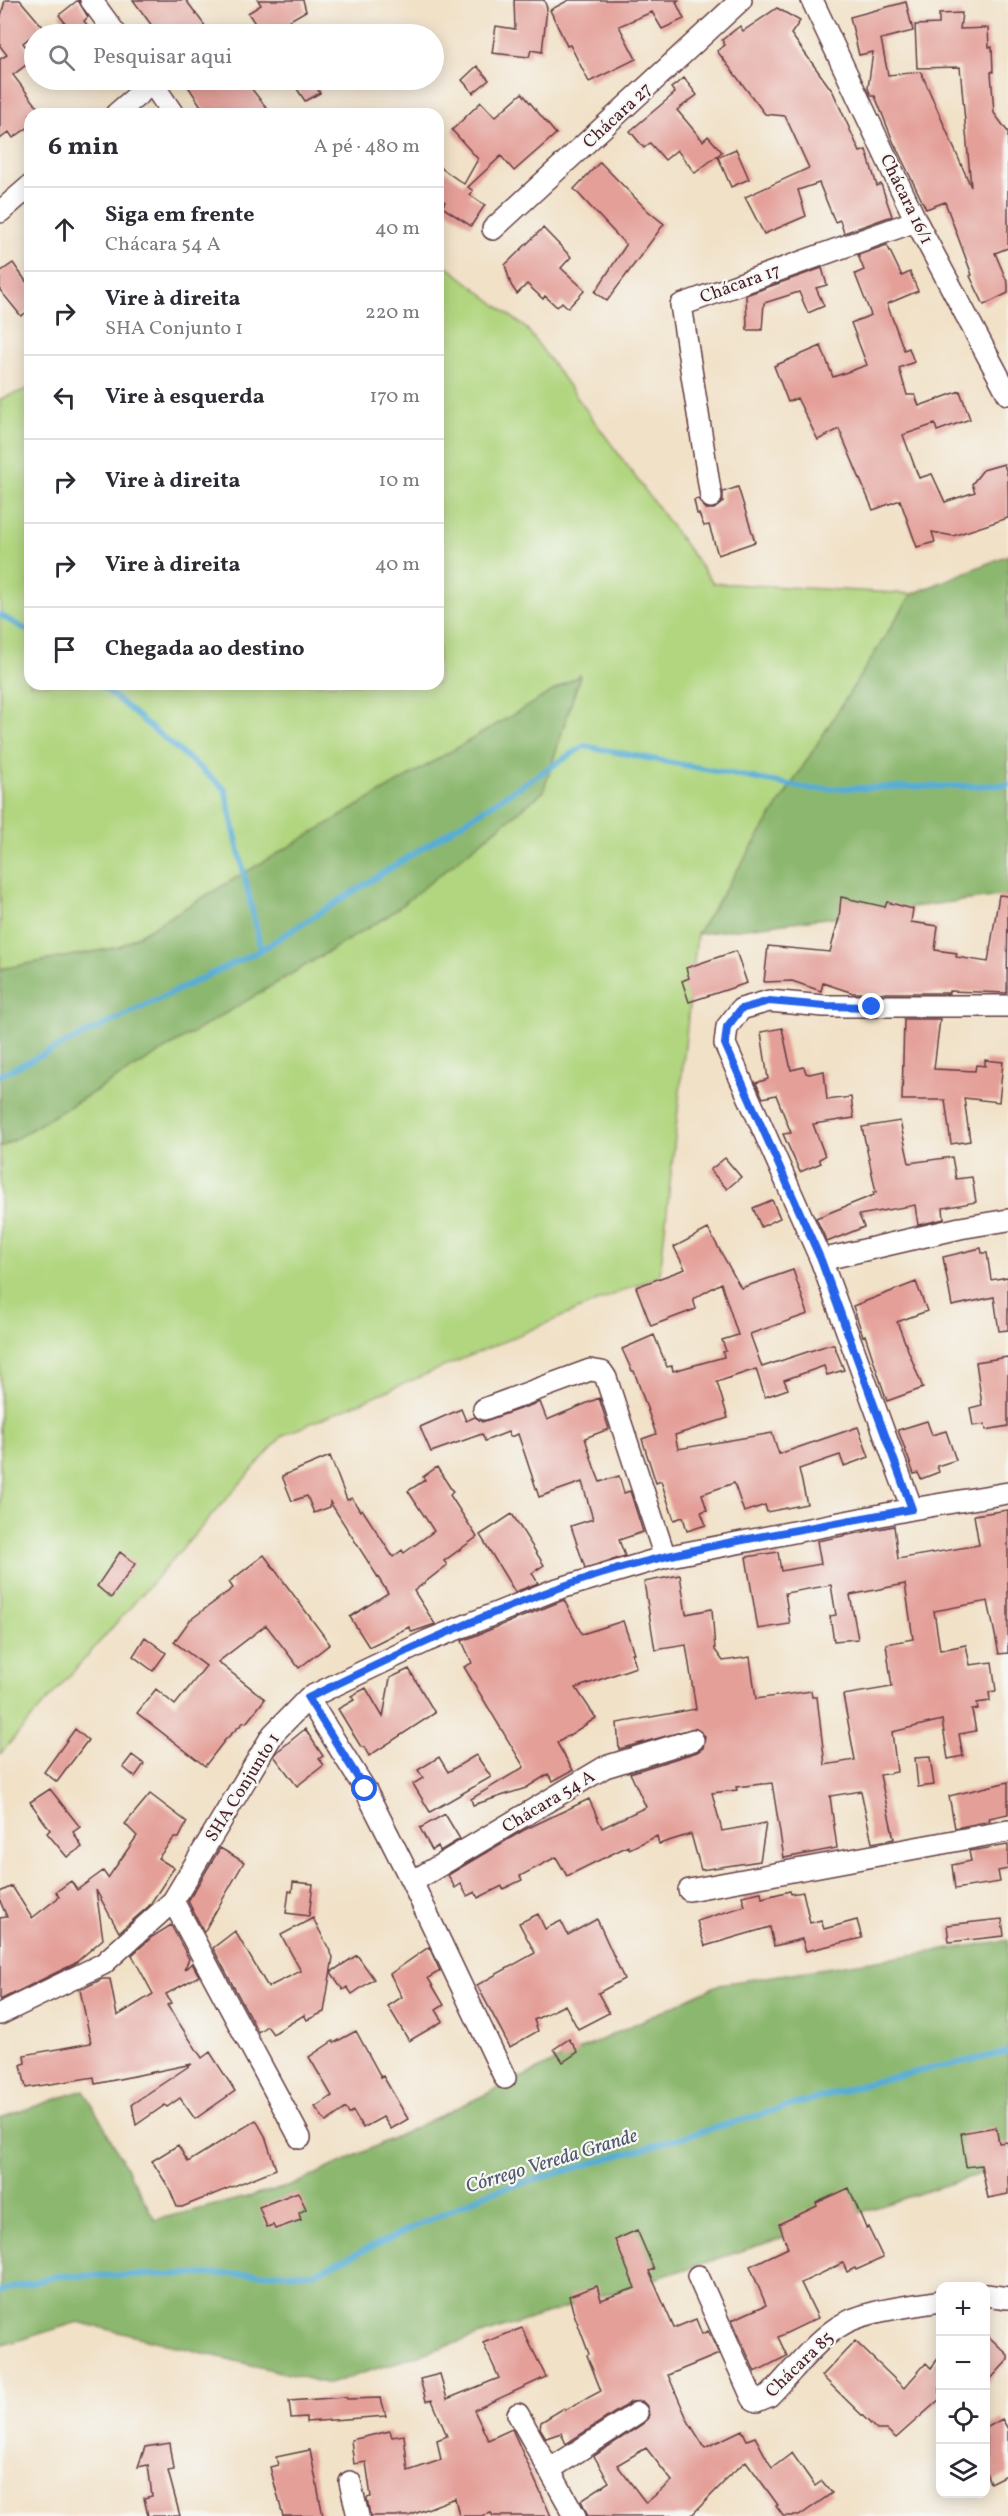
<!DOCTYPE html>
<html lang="pt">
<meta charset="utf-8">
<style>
:root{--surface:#fff;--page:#f7f7f7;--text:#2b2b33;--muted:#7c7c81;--line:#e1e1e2}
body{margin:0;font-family:Vollkorn,serif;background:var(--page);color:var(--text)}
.controls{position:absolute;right:18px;bottom:18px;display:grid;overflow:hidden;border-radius:12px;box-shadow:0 3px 15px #0003}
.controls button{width:54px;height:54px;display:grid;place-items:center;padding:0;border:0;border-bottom:2px solid var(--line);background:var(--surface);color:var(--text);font:30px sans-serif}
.stop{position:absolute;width:18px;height:18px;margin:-14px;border:4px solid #2563eb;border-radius:50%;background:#fff}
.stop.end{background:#2563eb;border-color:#fff;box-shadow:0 2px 6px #0008}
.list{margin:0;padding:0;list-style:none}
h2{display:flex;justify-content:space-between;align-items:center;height:78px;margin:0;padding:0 24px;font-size:26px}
h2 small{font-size:20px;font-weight:400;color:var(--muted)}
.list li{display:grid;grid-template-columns:39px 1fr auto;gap:18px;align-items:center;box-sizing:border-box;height:84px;padding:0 24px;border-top:2px solid var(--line)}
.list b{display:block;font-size:22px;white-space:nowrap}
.list p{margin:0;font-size:20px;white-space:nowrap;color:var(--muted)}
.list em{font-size:20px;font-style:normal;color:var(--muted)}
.icon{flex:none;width:33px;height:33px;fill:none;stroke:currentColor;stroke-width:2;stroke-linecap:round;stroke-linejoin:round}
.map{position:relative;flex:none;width:1008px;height:2516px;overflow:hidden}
.search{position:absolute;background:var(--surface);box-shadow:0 3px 15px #0003;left:24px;top:24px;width:420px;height:66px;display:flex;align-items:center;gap:15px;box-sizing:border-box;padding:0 21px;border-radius:33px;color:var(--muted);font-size:22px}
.panel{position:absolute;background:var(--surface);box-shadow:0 3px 15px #0003;left:24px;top:108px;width:420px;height:582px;border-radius:18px}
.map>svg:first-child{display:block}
.green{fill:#b1d67f;stroke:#7e7a55;stroke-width:1.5}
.forest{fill:#8cb76e;stroke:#6b6b4c;stroke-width:1.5}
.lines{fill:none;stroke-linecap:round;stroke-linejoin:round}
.stream{stroke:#58add4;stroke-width:6}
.building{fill:#e49f98;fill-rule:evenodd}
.minor-casing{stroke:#633c42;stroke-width:24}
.minor{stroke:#fff;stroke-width:21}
.route{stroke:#2563eb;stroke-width:8}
.labels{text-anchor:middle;stroke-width:4.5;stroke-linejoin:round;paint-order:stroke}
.street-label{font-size:18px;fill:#4a1f2b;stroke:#f6f6f2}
.water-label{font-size:20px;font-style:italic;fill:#50586f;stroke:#f6f6f2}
</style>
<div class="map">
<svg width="1008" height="2516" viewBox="0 0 1008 2516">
<rect width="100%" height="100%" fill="#f6f6f2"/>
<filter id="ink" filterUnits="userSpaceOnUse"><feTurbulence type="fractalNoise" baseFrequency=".0167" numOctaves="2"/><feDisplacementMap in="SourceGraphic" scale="12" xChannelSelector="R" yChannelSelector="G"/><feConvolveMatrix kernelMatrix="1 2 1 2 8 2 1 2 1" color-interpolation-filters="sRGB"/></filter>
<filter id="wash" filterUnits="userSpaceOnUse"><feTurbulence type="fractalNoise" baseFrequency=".008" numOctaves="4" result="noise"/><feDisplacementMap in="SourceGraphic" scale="24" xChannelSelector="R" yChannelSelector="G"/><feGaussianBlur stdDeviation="1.35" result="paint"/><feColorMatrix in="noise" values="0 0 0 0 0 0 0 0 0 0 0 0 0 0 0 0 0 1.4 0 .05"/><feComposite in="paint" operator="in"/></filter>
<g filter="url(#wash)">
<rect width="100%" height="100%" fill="#f1e1c7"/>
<path class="green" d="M438,259L527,329L713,583L912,594L697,934L660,1275L283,1435L0,1754V1148L388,916L543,792L580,676L119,947L0,969V399L30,388V684H438Z"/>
<path class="forest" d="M1008,555V895L697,934L912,594Z
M580,675L543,792L388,916L0,1148V969L119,947Z
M1008,1940V2165L329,2384L78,2322L0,2346V2118L84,2090L155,2220L291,2186L720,1984Z"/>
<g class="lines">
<path class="stream" d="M0,615L30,632
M99,684L225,789L261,950
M0,1075L261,950L584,746L810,789L1008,785
M0,2291L57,2276L315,2273L485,2194L880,2080L1008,2052"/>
</g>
<g id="blocks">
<path class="building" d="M5,0H20L43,27L23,43L34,59L13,75L43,114H30V126L13,138L9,132L0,139V59L7,55L0,46V20Z
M78,0L88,17L84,21L94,34H74L59,15Z
M133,0H186L211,34H158Z
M258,0H303L306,11L290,20L298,34H262L248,13L261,5Z
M514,0H544L547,8L542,52L531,50L529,57L492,53L496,26L515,29Z
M569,0H680L676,2L684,19L662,29L652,12L619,26L636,59L589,82L570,45L567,46L550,10Z
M906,2L913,31L881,39L888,75L921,72L971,187L960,67L917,68L915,25L939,24V14L962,13L960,29L988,28L989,47H992L993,72H991L994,113L1008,132V248L995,253L1008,284V293L984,305L970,276L972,275L945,202L926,209L893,141L875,96H871L868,88L873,52L859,55L850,17Z
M777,8L800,21L791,34L833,92L860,152L866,150L877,186L881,184L892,216L844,233L840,220L835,222L819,183L798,190L806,216L764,234L745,197L809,168L785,116L765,114L717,51L725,45L722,40L740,26L743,31Z
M477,66L489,80L473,93L462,80Z
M684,78L697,95L677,110L703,141L708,136L722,152L695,173L677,150L665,160L650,143L644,148L630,131L675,93L671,88Z
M184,80H245L271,114H206Z
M291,80H335L318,90L320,93L305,101Z
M522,93L556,134L514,171L501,156L468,187L473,191L470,195L485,205L471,226L442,207L445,202L438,197V166L464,184L478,159L452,130L481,102L495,117Z
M736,149L749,179L731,187L718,157Z
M600,162L648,211L664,224L607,301L595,292L626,245L574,189Z
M543,228L571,257L561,268L585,290L568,308L562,302L557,307L545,296L543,299L527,284L517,294L511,285L505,265Z
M887,245L902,276L910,272L918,291L887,304L904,350L909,348L914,362L899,368L907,395H915L919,406L960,391L970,419L937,431L935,424L903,435L919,478L932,474L945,502L975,492L972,484L983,470L1004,464L1008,477V518L953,536L932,532L935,542L917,547L900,500L873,510L839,429L818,440L797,398L788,402L774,366L821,346L833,377L867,365L851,323L871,315L855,274L864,270L858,255Z
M13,263L30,287V310L21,316L0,290V272Z
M822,268L827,285L816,288L824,306L808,313L799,292L764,303L762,330H747L746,295Z
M738,487L755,542L718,555L709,525L704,526L699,514H697L694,500L698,499L706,509H714L723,502V492Z
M999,895L1008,896L1007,993L949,991V993H853L823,983L821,991L792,981L764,982L768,946L830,952L839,918L841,897L885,907L887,902L913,909L911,922L938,926L935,950L957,953L956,957L988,962Z
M736,951L747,983L689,1002L682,981L689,978L686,968Z
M904,1019H940L934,1069L975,1071L976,1065L985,1066V1060L1003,1062L999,1102L964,1098L970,1141L951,1144L945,1100H902Z
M782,1028L791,1070L804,1067L806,1073L809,1074L824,1071L827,1100L851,1097L854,1118L813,1124L825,1156L819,1159L821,1163L800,1172L783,1134L791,1133L776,1095L763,1098L756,1083L768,1079L761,1032Z
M900,1121L909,1163L952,1157L956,1179L972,1177L976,1202L943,1208L944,1219L918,1225L915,1205L859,1215L864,1227L827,1242L816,1218L874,1195L873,1192H876L862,1127Z
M725,1158L741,1177L727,1189L710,1170Z
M772,1200L780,1218L761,1227L753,1208Z
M708,1229L741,1288L793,1270L808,1314L750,1334L762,1367L828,1345H834L844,1370L827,1375L824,1366L784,1380L788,1389L765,1397L756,1369L717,1382L728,1418L675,1435L678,1449L772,1433L779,1454L858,1427L869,1457L844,1466L840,1455L799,1469L807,1504L767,1512L765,1505L744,1512L734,1483L702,1494L707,1510L701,1512L706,1525L687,1531L683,1517L674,1520L661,1481L656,1483L642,1439L656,1434L634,1371H632L622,1349L654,1335L667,1367L672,1366L673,1371L724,1357L723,1352L726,1351L722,1340L738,1335L721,1283L693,1299L696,1309L651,1326L636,1287L685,1269L674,1247Z
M981,1248L982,1253H987L991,1280L1008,1277V1330L999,1331L994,1297L952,1306L943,1257Z
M916,1282L927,1311L897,1322L923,1388L887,1401L865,1335L863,1336L853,1306Z
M1008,1357V1426L986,1430L985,1424L973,1426L970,1408L982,1405L976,1362Z
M599,1398L609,1429L585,1438L594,1467L600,1482L619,1476L624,1493L630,1491L643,1532L619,1540L625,1556L585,1568L571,1526L593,1519L582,1482L539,1497L518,1434L510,1437L508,1432L485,1441L482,1434L431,1452L420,1427L461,1409L466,1421L475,1417L482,1422L540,1402L547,1420Z
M927,1421L932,1435L946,1431L956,1460L937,1466L939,1472L921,1479L918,1473L914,1474L898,1430Z
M330,1456L347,1500L352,1498L360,1511L362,1509L393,1557L402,1550L404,1553L434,1531L408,1491L425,1480L423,1477L437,1467L453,1492L450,1495L477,1537L444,1561L447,1565L414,1591L435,1624L412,1632L409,1627L369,1647L350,1617L388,1593L330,1502V1507L314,1513L307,1496L292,1501L282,1476Z
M1008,1510V1653L999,1654L988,1601L934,1611L940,1650L966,1645L970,1665L992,1662L996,1691L989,1692L990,1701L977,1703L978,1709L972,1710L976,1731L959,1734L963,1756L948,1759L942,1720L892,1732L897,1772L880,1775L894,1839L872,1843L861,1791L830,1796L837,1848L784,1858L772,1783L736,1787L737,1790L712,1793L722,1831L766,1823L760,1861L701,1870L691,1834L659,1844L657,1836L629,1849L628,1846L567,1876L556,1857L520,1876L522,1880L503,1889L502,1886L478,1898L475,1892L467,1896L461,1884L455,1888L448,1875L524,1830L589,1799L602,1828L646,1807L630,1773L697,1752L703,1748L705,1736L695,1728L619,1749L617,1723L696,1709L686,1645L655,1650L644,1582L680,1575L686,1614L712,1609L715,1650L723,1661L750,1657L756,1699L811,1691L812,1697H817L825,1765L855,1760L843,1695L892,1687L886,1644L913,1639L905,1584L850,1595L858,1639L834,1641L830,1616L836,1615L831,1585L785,1593L790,1624L758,1629L746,1557L778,1552L781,1571L821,1564L817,1541L894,1526L898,1559L979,1545L974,1515Z
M512,1514L544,1565L532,1573L538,1583L515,1592L480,1535Z
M120,1552L135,1564L111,1598L97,1586Z
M264,1555L330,1644L299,1668L266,1625L218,1662L265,1699L246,1723L244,1722L225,1740L205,1766L137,1713L156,1689L175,1705L206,1666L174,1642L190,1620L233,1588L229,1582Z
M564,1600L582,1634L623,1621L634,1653H632L636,1667L576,1688L596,1718L557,1743L573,1770L553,1781L548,1774L526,1788L473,1805L471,1799L524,1767L464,1667L472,1663L462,1641Z
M145,1637L166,1653L153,1671L133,1656Z
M409,1669L435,1713L369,1756L364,1747H361L338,1709L354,1700L351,1696L366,1688L383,1717L390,1678Z
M75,1729L88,1740L57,1782L44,1772Z
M305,1729L323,1756L319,1759L324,1765L297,1786L274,1756L278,1751Z
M132,1755L144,1764L135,1777L123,1767Z
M476,1755L491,1777L430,1812L413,1784L423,1778L418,1770L439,1757L448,1772Z
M930,1757L934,1785L918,1787L915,1758Z
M1008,1782V1814L989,1818L990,1821L955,1828L949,1796Z
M50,1789L80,1827L73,1832L82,1847L67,1857L47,1833L50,1830L30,1802Z
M150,1794L187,1822L179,1838H174L158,1858L174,1868L149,1906L119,1932L96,1890L103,1939L74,1964L0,2000V1918L7,1917L0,1901V1892L12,1886L32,1918L59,1897L56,1892L71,1881L77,1890L103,1871L108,1878L137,1836L125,1824Z
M445,1814L460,1839L440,1851L438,1846L432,1850L420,1828Z
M1008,1845V1869L998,1871L1000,1882L955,1889L952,1865L971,1861L969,1851Z
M220,1848L244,1862L204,1932L188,1901Z
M293,1882L313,1884L309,1916L286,1913L289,1891L292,1892Z
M790,1891L791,1894L803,1892L810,1923L821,1920L824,1929L857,1920L862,1938L806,1951L802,1939L774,1946L770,1927L705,1946L697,1921L745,1906L742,1896L761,1892L762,1898Z
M538,1914L545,1929L561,1921L568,1935L597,1919L624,1979L598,1993L609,2013L578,2029L565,2005L534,2020L538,2031L510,2047L477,1985L535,1953L519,1923Z
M313,1918L333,1957L324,2012L307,2020L304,2015L273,2034L267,2026L258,2032L213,1948L235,1931L268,1987L301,1971L281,1935Z
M1002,1919L1004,1936L949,1942L947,1925Z
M171,1925L189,1959L184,1970L192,1963L199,1976L166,1994L171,2003L167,2005L202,2058L210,2052L235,2091L195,2119L180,2098L167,2107L165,2105L136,2125L132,2104L192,2064L95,2084L94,2077L26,2088L21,2065L25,2063L24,2055L91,2043L80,1990L102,1979H110L117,2016L153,1994L132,1955L152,1937Z
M429,1947L440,1971L428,1978L444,2005L436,2010L443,2021L409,2041L388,2006L402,1997L390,1974Z
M357,1955L374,1979L352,1994L347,1987L343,1990L331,1972Z
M356,2031L381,2077L383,2076L408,2119L391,2129L383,2117L363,2128L353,2111L349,2114L346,2108L326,2122L315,2107L332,2096L309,2057L333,2041L334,2043Z
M569,2039L578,2052L563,2062L554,2049Z
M256,2120L265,2136L276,2169L182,2207H177L169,2188L152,2161L178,2145L188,2162Z
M996,2127L999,2143L1008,2142V2194L988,2198L981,2165L966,2167L961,2133Z
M849,2188L866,2228L868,2227L883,2258L856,2270L855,2268L847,2272L843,2263L801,2283L818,2318L778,2337L787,2356L755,2372L732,2320L766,2305L750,2266L788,2248L779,2224L817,2206L816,2203Z
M298,2192L306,2209L299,2213L301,2220L275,2229L273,2225L267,2227L259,2207Z
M637,2230L654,2269L649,2271L674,2328L696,2319L702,2334L708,2331L719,2354L668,2375L688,2421L705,2448L742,2430L747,2440L755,2437L772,2468L792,2453L815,2486L822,2481L832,2493L799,2516H783L776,2506L778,2505L746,2461L724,2480L725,2481L691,2516H588L581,2500L609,2482L594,2456L644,2423L649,2418L648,2407L642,2401L631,2402L566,2444L561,2433L546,2438L540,2428L541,2422L564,2408L565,2410L601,2391L587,2355L589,2354L573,2311L569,2296L597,2286L601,2300L635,2288L615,2240ZM646,2448L672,2481L646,2503L617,2465Z
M522,2328L546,2377L474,2410L488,2440L512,2429L551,2516H493L491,2513L481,2516H459L455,2498L409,2516H370L367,2498L371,2497L366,2462L354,2464L351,2440L390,2431L392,2437L404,2435L408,2471L441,2460L437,2440L447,2436L432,2400L426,2401L420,2379L440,2374L447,2399L499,2378L483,2343Z
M986,2334L1008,2355V2360L986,2384Z
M855,2341L904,2388L926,2363L931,2368L940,2356V2399L896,2438L887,2430H877L822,2376Z
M346,2397L347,2399L381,2398L386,2416L306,2422V2417L291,2418L289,2401Z
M1002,2419L1008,2429V2474L990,2483L986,2472V2428Z
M170,2443L174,2470L168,2471L180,2516H148L144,2498L152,2496L148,2465L138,2467L145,2447Z
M310,2450L323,2516H283L270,2467L278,2465L276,2457Z"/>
</g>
</g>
<g filter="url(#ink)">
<use href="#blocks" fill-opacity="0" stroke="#633c42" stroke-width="1.5"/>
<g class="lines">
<defs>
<path id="minor" d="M91,0L116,34
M812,0L916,221L1008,394
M116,114L152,83L173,114
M0,212L30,186
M493,229L741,0
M711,497L681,305L916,221
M821,1260L960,1228L1008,1220
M484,1409L590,1370L602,1372L606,1378L665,1557
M912,1509L821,1260L725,1044L727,1027L741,1009L769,1001L824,1006H1008
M308,1698L365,1789L412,1882L505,2078
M412,1882L605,1767L693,1740
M689,1890L1008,1831
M173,1901L300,2138
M0,2014L103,1964L173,1901L273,1734L308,1698L427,1641L554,1590L665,1557L912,1509L1008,1493
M698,2276L750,2393L753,2399L757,2401L769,2396C791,2374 811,2345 838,2327C864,2310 909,2307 940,2301
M986,2295L1008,2298
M518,2414L575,2516
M549,2470L637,2413
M350,2482L358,2516"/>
</defs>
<use href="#minor" class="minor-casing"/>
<use href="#minor" class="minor"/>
</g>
</g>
<g class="lines" filter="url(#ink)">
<path class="route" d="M365,1789L308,1698C388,1659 469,1620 553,1590C668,1548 792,1532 912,1509L821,1260L725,1044L727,1027L741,1009L769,1001L825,1006L872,1007"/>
</g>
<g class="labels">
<g class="street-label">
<text transform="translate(617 115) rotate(-43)" y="6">Chácara 27</text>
<text transform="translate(907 199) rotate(64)" y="6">Chácara 16/1</text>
<text transform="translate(740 283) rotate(-20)" y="6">Chácara 17</text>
<text transform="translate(242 1787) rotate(-58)" y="6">SHA Conjunto 1</text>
<text transform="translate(548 1801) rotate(-31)" y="6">Chácara 54 A</text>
<text transform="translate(799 2364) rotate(-44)" y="6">Chácara 85</text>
</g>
<g class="water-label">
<text transform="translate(551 2160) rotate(-17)" y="7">Córrego Vereda Grande</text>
</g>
</g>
</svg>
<div class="controls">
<button>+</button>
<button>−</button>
<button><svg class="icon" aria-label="locate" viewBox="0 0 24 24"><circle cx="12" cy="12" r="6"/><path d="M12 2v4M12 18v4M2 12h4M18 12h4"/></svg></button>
<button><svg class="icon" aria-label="layers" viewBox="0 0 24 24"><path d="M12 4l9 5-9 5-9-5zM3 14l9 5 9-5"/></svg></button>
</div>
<div class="stop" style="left:365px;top:1789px"></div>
<div class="stop end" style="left:872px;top:1007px"></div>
<div class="search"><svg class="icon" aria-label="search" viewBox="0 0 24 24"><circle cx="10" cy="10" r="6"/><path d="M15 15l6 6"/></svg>Pesquisar aqui</div>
<section class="panel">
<h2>6 min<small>A pé · 480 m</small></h2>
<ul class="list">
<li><svg class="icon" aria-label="ahead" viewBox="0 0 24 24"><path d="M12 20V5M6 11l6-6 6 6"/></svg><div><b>Siga em frente</b><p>Chácara 54 A</p></div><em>40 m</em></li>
<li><svg class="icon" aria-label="right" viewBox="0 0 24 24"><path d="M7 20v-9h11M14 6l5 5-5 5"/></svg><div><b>Vire à direita</b><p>SHA Conjunto 1</p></div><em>220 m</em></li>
<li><svg class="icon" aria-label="left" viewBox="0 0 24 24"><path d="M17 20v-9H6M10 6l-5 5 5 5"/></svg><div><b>Vire à esquerda</b></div><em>170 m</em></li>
<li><svg class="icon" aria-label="right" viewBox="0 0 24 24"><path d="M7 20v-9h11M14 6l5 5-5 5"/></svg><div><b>Vire à direita</b></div><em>10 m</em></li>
<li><svg class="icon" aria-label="right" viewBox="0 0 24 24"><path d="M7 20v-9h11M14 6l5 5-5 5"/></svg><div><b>Vire à direita</b></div><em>40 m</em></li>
<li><svg class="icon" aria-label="arrive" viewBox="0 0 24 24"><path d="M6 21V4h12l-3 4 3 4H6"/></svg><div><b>Chegada ao destino</b></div></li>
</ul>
</section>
</div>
